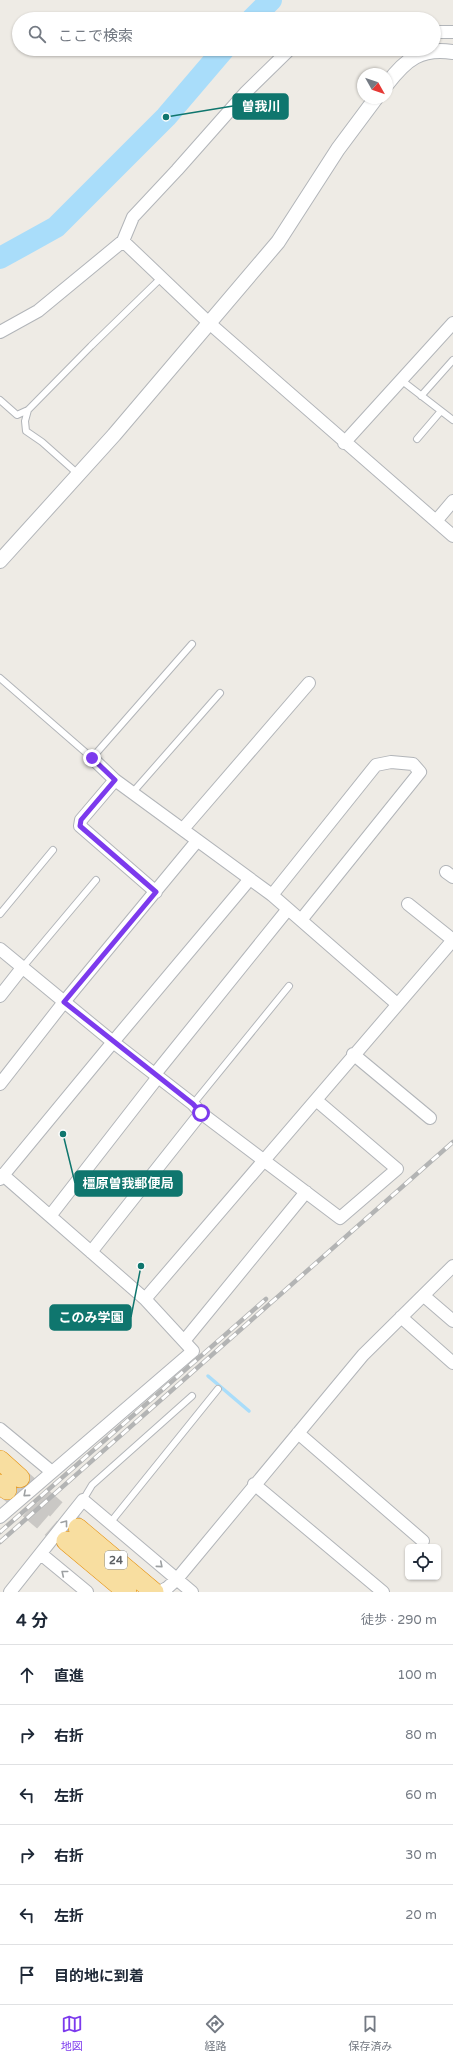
<!DOCTYPE html>
<html lang="ja">
<meta charset="utf-8">
<style>
:root{--surface:#fff;--page:#f2f2f3;--text:#1f2937;--muted:#747a83;--line:#e0e1e3;--accent:#7c3aed}
body{margin:0;font-family:"Varela Round","Noto Sans JP",sans-serif;background:var(--page);color:var(--text)}
.controls{position:absolute;right:12px;bottom:12px;display:grid;overflow:hidden;border-radius:6px;box-shadow:0 1px 3px #0004}
.controls button{width:36px;height:36px;display:grid;place-items:center;padding:0;border:0;border-bottom:1px solid var(--line);background:var(--surface);color:var(--text);font:20px sans-serif}
.compass{position:absolute;left:357px;top:68px;width:36px;height:36px;border-radius:50%;background:var(--surface);box-shadow:0 1px 3px #0004;rotate:130deg}
.stop{position:absolute;width:12px;height:12px;margin:-9px;border:3px solid #7c3aed;border-radius:50%;background:#fff}
.stop.end{background:#7c3aed;border-color:#fff;box-shadow:0 1px 4px #0008}
.list{margin:0;padding:0;list-style:none}
h2{display:flex;justify-content:space-between;align-items:center;height:52px;margin:0;padding:0 16px;font-size:17px}
h2 small{font-size:13px;font-weight:400;color:var(--muted)}
.list li{display:grid;grid-template-columns:26px 1fr auto;gap:12px;align-items:center;box-sizing:border-box;height:60px;padding:0 16px;border-top:1px solid var(--line)}
.list b{display:block;font-size:15px;white-space:nowrap}
.list em{font-size:13px;font-style:normal;color:var(--muted)}
.icon{flex:none;width:22px;height:22px;fill:none;stroke:currentColor;stroke-width:2;stroke-linecap:round;stroke-linejoin:round}
.map{position:relative;flex:none;width:453px;height:1592px;overflow:hidden}
.search{position:absolute;background:var(--surface);box-shadow:0 1px 3px #0004;left:12px;right:12px;top:12px;height:44px;display:flex;align-items:center;gap:10px;box-sizing:border-box;padding:0 14px;border-radius:22px;color:var(--muted);font-size:15px}
.sheet{height:412px;background:var(--surface)}
nav{display:flex;justify-content:space-around;align-items:center;box-sizing:border-box;height:56px;border-top:1px solid var(--line);background:var(--surface);font-size:11px;color:var(--muted)}
nav a{display:grid;justify-items:center;gap:2px}
nav .on{color:var(--accent)}
.map>svg:first-child{display:block}
.lines{fill:none;stroke-linecap:round;stroke-linejoin:round}
.stream{stroke:#a9ddfa;stroke-width:3.5}
.river{stroke:#a9ddfa;stroke-width:22}
.trunk-tunnel{stroke:#cac8c5;stroke-width:19;stroke-dasharray:19 10;stroke-linecap:butt}
.service-casing{stroke:#b2b5b9;stroke-width:8}
.minor-casing{stroke:#b2b5b9;stroke-width:14}
.tertiary-casing{stroke:#b2b5b9;stroke-width:16}
.trunk-casing{stroke:#e5910e;stroke-width:20}
.service{stroke:#fff;stroke-width:6}
.minor{stroke:#fff;stroke-width:12}
.tertiary{stroke:#fff;stroke-width:14}
.trunk{stroke:#f8dea0;stroke-width:19}
.rail-casing{stroke:#b3b4b4;stroke-width:4.5}
.rail{stroke:#fff;stroke-width:3;stroke-dasharray:9;stroke-linecap:butt}
.oneway{stroke:#9da0a2}
.route{stroke:#7c3aed;stroke-width:5}
.labels{text-anchor:middle;stroke-width:4;stroke-linejoin:round;paint-order:stroke}
.shield{fill:#fff;stroke:#8d9092;stroke-width:1}
.shield-label{font-size:11px;font-weight:bold;fill:#5c6064}
.leader{fill:none;stroke:#0f766e;stroke-width:1.5}
.callout-dot{fill:#0f766e;stroke:#fff;stroke-width:1.5}
.callout{fill:#0f766e;stroke:#0f766e;stroke-width:1.5}
.callout-label{font-size:13px;text-anchor:middle;font-weight:bold;fill:#fff}
</style>
<div class="map">
<svg width="453" height="1592" viewBox="0 0 453 1592">
<rect width="100%" height="100%" fill="#eeebe5"/>
<g class="lines">
<path class="stream" d="M208,1376L249,1411"/>
<path class="river" d="M252,19L271,0
M0,258L56,227L166,117L224,49"/>
<path class="trunk-tunnel" d="M20,1478L78,1528
M7,1490L66,1541"/>
<defs>
<path id="service" d="M401,380L453,420
M421,396L453,360
M0,400L17,415L28,410L91,346L161,278
M28,410L25,421L26,431L42,442L78,474
M417,439L441,411
M0,678L92,758L192,644
M133,792L220,693
M0,914L53,850
M22,968L96,880
M193,1104L289,986
M83,1500L92,1485L192,1396
M110,1523L218,1389"/>
<path id="minor" d="M434,32H453
M123,241L208,322L453,536
M0,332L38,311L123,241L133,217L177,170L246,92L290,49
M344,443L453,323
M436,521L453,501
M92,758L115,780L272,895L397,1004
M115,780L81,820L80,826L156,892
M183,829L309,683
M446,872L453,877
M272,895L376,765L391,762L413,764L420,772L301,920
M408,904L453,940
M0,949L113,1042L193,1104L201,1113L340,1218L397,1169L316,1100
M0,996L22,968
M353,1054L430,1118
M155,1074L288,909
M0,1084L64,1002L197,841
M0,1175H3L145,1299L193,1351L0,1517
M0,1179L113,1042L249,880
M50,1216L158,1077
M91,1252L201,1113
M424,1296L453,1321
M145,1299L453,940
M401,1317L453,1363
M184,1341L306,1192
M0,1429L52,1472
M298,1433L423,1541
M254,1484L383,1592
M41,1554L87,1592
M165,1590L177,1579L363,1355L453,1266
M10,1592L83,1500L192,1592"/>
<path id="tertiary" d="M387,84C406,59 421,47 453,52
M0,561L114,435L278,242L338,149L376,98
M164,1592L165,1590"/>
<path id="trunk" d="M0,1460L20,1478
M0,1484L7,1490
M78,1528L154,1592
M66,1541L127,1592"/>
</defs>
<use href="#service" class="service-casing"/>
<use href="#minor" class="minor-casing"/>
<use href="#tertiary" class="tertiary-casing"/>
<use href="#trunk" class="trunk-casing"/>
<use href="#service" class="service"/>
<use href="#minor" class="minor"/>
<use href="#tertiary" class="tertiary"/>
<use href="#trunk" class="trunk"/>
<defs>
<path id="rail" d="M0,1532L266,1299
M0,1542L453,1142"/>
</defs>
<use href="#rail" class="rail-casing"/>
<use href="#rail" class="rail"/>
</g>
<defs><path id="oneway-chevron" d="M-2-3.5L2.5 0L-2 3.5" fill="none" stroke-width="1.6" stroke-linecap="round" stroke-linejoin="round"/></defs>
<g class="oneway">
<use href="#oneway-chevron" transform="translate(26 1494) rotate(139)"/>
<use href="#oneway-chevron" transform="translate(65 1523) rotate(-52)"/>
<use href="#oneway-chevron" transform="translate(160 1565) rotate(40)"/>
<use href="#oneway-chevron" transform="translate(64 1573) rotate(-141)"/>
</g>
<g class="lines">
<path class="route" d="M92,758L115,780L81,820L80,826L156,892L64,1002L193,1104L201,1113"/>
</g>
<g class="labels">
<rect class="shield" x="105" y="1551" width="22" height="18" rx="3"/>
<g class="shield-label">
<text x="116" y="1564">24</text>
</g>
</g>
<path class="leader" d="M166 117L233 106M63 1134L75 1183M141 1266L131 1317"/>
<g class="callout-dot">
<circle cx="166" cy="117" r="4"/>
<circle cx="63" cy="1134" r="4"/>
<circle cx="141" cy="1266" r="4"/>
</g>
<g class="callout">
<rect x="233" y="94" width="55" height="25" rx="4"/>
<rect x="75" y="1171" width="107" height="25" rx="4"/>
<rect x="50" y="1305" width="81" height="25" rx="4"/>
</g>
<g class="callout-label">
<text x="261" y="111">曽我川</text>
<text x="128" y="1188">橿原曽我郵便局</text>
<text x="91" y="1322">このみ学園</text>
</g>
</svg>
<div class="controls">
<button><svg class="icon" aria-label="locate" viewBox="0 0 24 24"><circle cx="12" cy="12" r="6"/><path d="M12 2v4M12 18v4M2 12h4M18 12h4"/></svg></button>
</div>
<svg class="compass" viewBox="-18 -18 36 36"><path d="M0-13l5 13h-10z" fill="#e53935"/><path d="M0 13l5-13h-10z" fill="#747a83"/></svg>
<div class="stop" style="left:201px;top:1113px"></div>
<div class="stop end" style="left:92px;top:758px"></div>
<div class="search"><svg class="icon" aria-label="search" viewBox="0 0 24 24"><circle cx="10" cy="10" r="6"/><path d="M15 15l6 6"/></svg>ここで検索</div>
</div>
<section class="sheet">
<h2>4 分<small>徒歩 · 290 m</small></h2>
<ul class="list">
<li><svg class="icon" aria-label="ahead" viewBox="0 0 24 24"><path d="M12 20V5M6 11l6-6 6 6"/></svg><div><b>直進</b></div><em>100 m</em></li>
<li><svg class="icon" aria-label="right" viewBox="0 0 24 24"><path d="M7 20v-9h11M14 6l5 5-5 5"/></svg><div><b>右折</b></div><em>80 m</em></li>
<li><svg class="icon" aria-label="left" viewBox="0 0 24 24"><path d="M17 20v-9H6M10 6l-5 5 5 5"/></svg><div><b>左折</b></div><em>60 m</em></li>
<li><svg class="icon" aria-label="right" viewBox="0 0 24 24"><path d="M7 20v-9h11M14 6l5 5-5 5"/></svg><div><b>右折</b></div><em>30 m</em></li>
<li><svg class="icon" aria-label="left" viewBox="0 0 24 24"><path d="M17 20v-9H6M10 6l-5 5 5 5"/></svg><div><b>左折</b></div><em>20 m</em></li>
<li><svg class="icon" aria-label="arrive" viewBox="0 0 24 24"><path d="M6 21V4h12l-3 4 3 4H6"/></svg><div><b>目的地に到着</b></div></li>
</ul>
</section>
<nav>
<a class="on"><svg class="icon" aria-label="map" viewBox="0 0 24 24"><path d="M3 6l6-2 6 2 6-2v14l-6 2-6-2-6 2zM9 4v14M15 6v14"/></svg>地図</a>
<a><svg class="icon" aria-label="directions" viewBox="0 0 24 24"><path d="M12 3l9 9-9 9-9-9zM9 14v-3h6M13 9l2 2-2 2"/></svg>経路</a>
<a><svg class="icon" aria-label="saved" viewBox="0 0 24 24"><path d="M7 4h10v16l-5-4-5 4z"/></svg>保存済み</a>
</nav>
